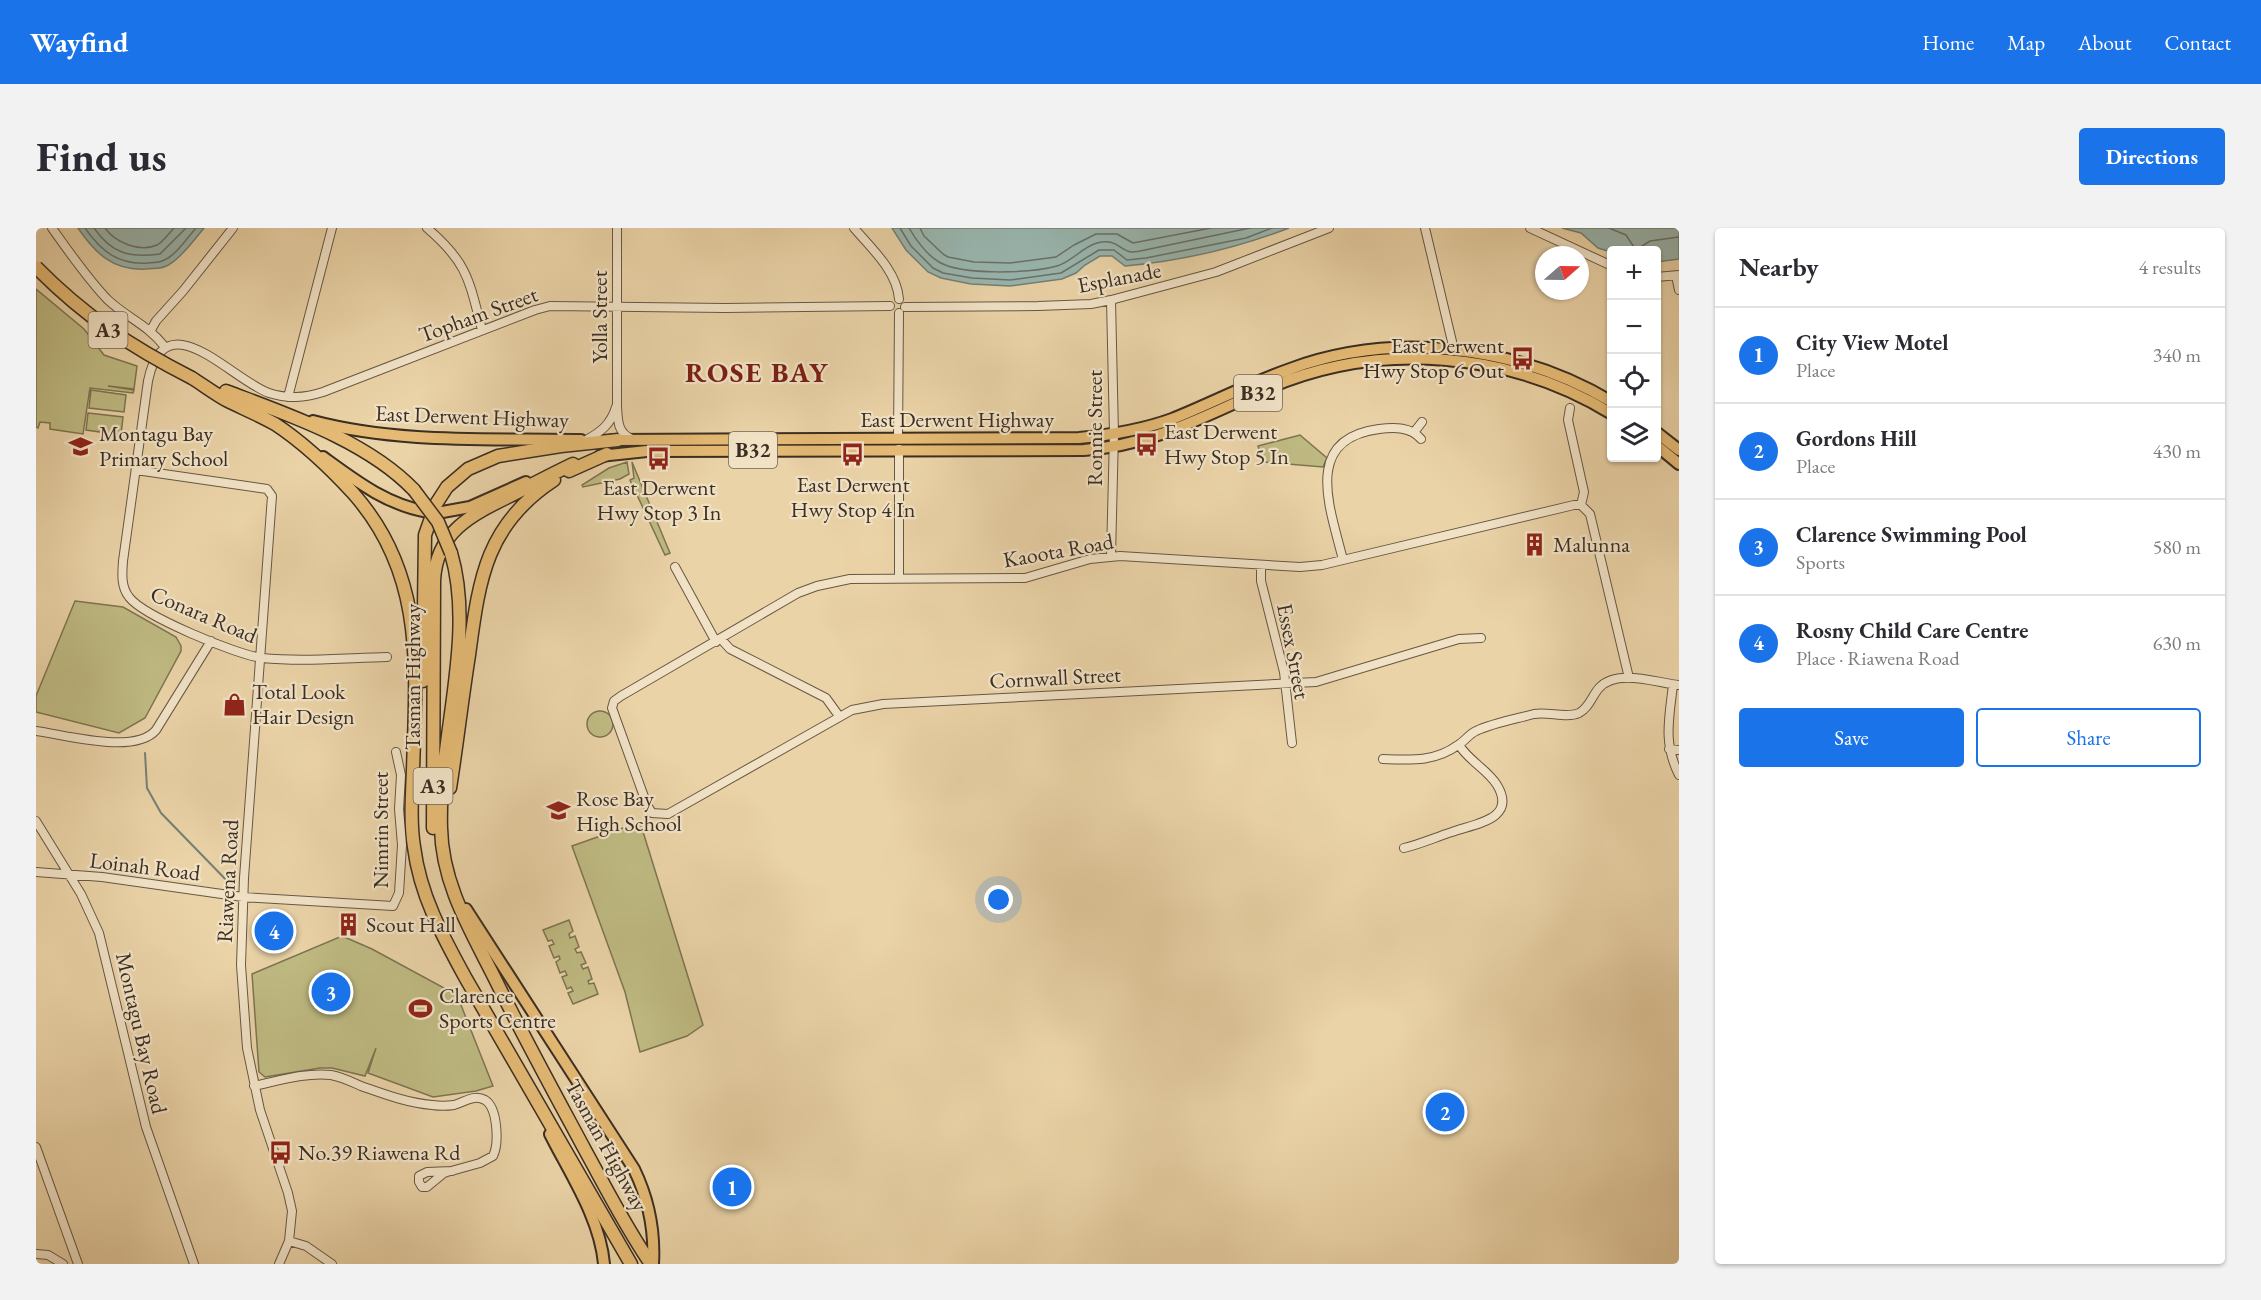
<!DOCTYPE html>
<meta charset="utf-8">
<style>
:root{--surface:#fff;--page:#f2f2f3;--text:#2b2b33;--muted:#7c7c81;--line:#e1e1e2;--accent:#1a73e8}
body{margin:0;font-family:"EB Garamond",serif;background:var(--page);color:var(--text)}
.controls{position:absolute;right:18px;top:18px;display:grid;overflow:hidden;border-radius:6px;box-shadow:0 2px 4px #0004}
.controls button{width:54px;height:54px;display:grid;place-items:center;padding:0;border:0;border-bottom:2px solid var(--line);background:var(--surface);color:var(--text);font:30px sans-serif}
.compass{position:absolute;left:1499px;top:18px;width:54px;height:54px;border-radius:50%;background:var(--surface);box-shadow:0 2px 4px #0004;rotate:70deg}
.you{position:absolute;left:963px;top:672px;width:21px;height:21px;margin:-15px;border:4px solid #fff;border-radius:50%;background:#1a73e8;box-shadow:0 0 0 9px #1a73e833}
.badge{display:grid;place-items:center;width:39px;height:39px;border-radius:50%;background:var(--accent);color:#fff;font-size:20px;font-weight:700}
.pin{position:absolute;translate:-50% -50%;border:3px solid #fff;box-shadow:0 2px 6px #0006}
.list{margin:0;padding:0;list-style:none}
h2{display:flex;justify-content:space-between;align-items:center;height:78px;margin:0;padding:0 24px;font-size:26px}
h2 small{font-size:20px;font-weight:400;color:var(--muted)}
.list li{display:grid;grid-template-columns:39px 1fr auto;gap:18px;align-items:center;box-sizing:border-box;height:96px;padding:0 24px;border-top:2px solid var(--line)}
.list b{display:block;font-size:22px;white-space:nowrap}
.list p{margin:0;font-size:20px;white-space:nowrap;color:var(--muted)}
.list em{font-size:20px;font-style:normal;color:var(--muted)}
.actions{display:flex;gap:12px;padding:18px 24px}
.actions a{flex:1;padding:14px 0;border:2px solid var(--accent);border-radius:6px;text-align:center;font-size:21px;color:var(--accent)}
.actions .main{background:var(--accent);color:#fff}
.icon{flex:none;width:33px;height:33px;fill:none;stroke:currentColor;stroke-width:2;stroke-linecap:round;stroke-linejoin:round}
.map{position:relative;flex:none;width:1643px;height:1036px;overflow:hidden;border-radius:6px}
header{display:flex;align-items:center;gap:36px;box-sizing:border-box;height:84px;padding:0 30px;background:var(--accent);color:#fff}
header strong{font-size:28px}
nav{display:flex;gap:33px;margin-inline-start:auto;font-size:21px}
.intro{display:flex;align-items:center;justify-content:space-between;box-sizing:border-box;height:144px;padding:0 36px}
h1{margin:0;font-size:42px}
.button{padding:15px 27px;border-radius:6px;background:var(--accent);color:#fff;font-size:21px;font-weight:700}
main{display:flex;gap:36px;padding:0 36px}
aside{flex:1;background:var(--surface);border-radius:6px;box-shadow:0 2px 4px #0004}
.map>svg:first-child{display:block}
.green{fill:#bfba82;stroke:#7d7452;stroke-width:1.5}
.water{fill:#99b6af;stroke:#738077;stroke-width:1.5}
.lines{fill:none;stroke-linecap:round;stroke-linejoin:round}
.shore{stroke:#6a7269;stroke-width:1.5}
.stream{stroke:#738077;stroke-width:2}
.minor-casing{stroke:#675744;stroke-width:10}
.major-casing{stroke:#3b2e23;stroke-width:14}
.highway-casing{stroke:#3b2e23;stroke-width:15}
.minor{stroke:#f1e2c6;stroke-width:8}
.major{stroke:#e5ba74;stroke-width:10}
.highway{stroke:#e5ba74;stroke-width:12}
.highway-bridge-casing{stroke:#3b2e23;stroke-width:15;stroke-linecap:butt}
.highway-bridge{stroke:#e5ba74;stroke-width:12}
.labels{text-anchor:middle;stroke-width:4.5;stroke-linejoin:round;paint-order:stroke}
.shield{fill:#f1e2c6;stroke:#726454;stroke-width:1.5}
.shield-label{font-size:21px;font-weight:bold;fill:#3b2e23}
.street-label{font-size:22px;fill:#3b2e23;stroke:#f1e2c6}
.poi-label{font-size:22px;fill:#3b2e23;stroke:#f1e2c6;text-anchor:start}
.district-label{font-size:28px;font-weight:bold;letter-spacing:1.5px;fill:#7a1f14;stroke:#f1e2c6}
</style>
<header>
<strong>Wayfind</strong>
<nav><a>Home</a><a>Map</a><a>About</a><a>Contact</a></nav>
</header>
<div class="intro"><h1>Find us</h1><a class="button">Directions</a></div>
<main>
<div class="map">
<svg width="1643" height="1036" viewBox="0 0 1643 1036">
<rect width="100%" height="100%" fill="#ead3a7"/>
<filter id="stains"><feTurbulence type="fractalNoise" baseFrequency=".00333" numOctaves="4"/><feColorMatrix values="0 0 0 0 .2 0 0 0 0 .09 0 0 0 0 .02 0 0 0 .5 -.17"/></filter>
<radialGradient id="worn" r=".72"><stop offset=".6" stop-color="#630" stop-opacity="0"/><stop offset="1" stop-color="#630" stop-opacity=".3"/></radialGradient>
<path class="green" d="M0,61L48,101L68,127L101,138L98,161L72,158L98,162L97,165L54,160L47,206L14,201V195L4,194L2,200L0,199Z
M55,162L90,167L88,184L53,180Z
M52,185L87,189L85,207L50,202Z
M1264,207L1291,230L1287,239L1227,234L1222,218Z
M591,234L593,246L584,251L547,259L546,257L573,240Z
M596,234L634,325L629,327L594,252L598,250Z
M39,373L87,379L140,409L145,418V423L109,490L83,505L0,484V468Z
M551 496a13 13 0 1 1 26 0a13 13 0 1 1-26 0Z
M604,594L667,797L651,808L604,824L589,764L536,618Z
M533,692L537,703L533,706L534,710L539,708L543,719L539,721L541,725L545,724L550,735L545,737L547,741L552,739L556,751L552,753L553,756L558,755L562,766L537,776L532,765L537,763L535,759L531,761L526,749L531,747L529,743L524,745L520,734L524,731L523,728L518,730L513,718L518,716L516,712L512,713L507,702Z
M306,708L336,721L421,767L457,858L440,863L397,869L332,845L340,820L329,848L296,840H284L229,849L223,844L216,746Z"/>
<path class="water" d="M42,0H168C159,11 141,35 128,39C123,41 115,40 110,41C77,43 59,25 42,0Z
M856,0H1253C1201,20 1144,33 1089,38L1076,28H1064L1049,37L1040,45L1026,51L974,58L935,56L905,50L892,44L870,22Z
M1526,0H1643V31L1621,34L1620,22L1575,24L1562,20L1545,5Z"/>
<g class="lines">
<path class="shore" d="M49,0C65,23 82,37 112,35C116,34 122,35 126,33C139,29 151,10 160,0
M58,0C76,26 94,30 124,26L150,0
M69,0C79,14 103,25 121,17C127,14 133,5 138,0
M864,0L875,18L897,40L907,45L936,50L974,52L1025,45L1063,22H1078L1091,32L1110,30L1210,10L1236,0
M873,0C879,11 892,28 903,34C926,48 996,45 1021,38C1036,34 1046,19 1061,15C1081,10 1083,22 1095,24C1099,24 1105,23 1109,22L1214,0
M884,0L888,8L907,26L912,29L938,34L974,35L1020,29L1038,17L1060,6H1081L1097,15L1175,0
M1573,0L1590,7L1600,22L1614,13L1643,9"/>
<path class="stream" d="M109,525L111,560L125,585L198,660"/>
<defs>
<path id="minor" d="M16,0C33,24 51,50 71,71C91,90 111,96 129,119
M391,0C432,35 433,52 446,102
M581,0V178C582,192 581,205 596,211
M818,0C835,20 861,43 863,71
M1389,0L1418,122
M1494,0L1576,38
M1640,48L1643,62
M1620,49L1643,47
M1075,72L1078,206L1075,328
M869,79L1002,78L1055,76L1075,72L1180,44L1293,0
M115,102L120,93L147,63L197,0
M252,169L296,0
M1534,180L1532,192L1548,264L1545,277L1554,286L1593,450
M1379,203L1386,194
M862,211L863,85
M550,212C565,204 575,196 580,179
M100,242L231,261L236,268L208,650L205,737L211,820L224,882L252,965L256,983L253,1013L243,1036
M1307,332C1295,282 1265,211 1343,201C1359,199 1375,199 1385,211
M1225,337V353L1248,444L1256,515
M639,339L680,414
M863,350V221
M1445,410L1423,411L1280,454L867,475L847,476L816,482L632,586L616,585L611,577L576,480L578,473L585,468L762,365L781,358L814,351L989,350L1054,331L1084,328L1264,339L1286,337L1538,277H1545
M685,411L694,421L790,470L803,488
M351,429C310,430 267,434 226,430C201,427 107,388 93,369C85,359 86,346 87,333L112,153C129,71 194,151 233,165C252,171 268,170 287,164L499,82L514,78L689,80L854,78
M1637,457C1633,491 1627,515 1643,547
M0,503C30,507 99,527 120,502L175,413
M1633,521L1643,522
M1347,531C1375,532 1399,534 1422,517C1429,513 1433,506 1440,503C1457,495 1480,491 1498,486C1512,483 1530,491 1543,485C1553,480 1556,468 1563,460C1581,440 1621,455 1643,457
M0,593L45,666L63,705L110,899L158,1036
M1368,620C1385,616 1400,609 1416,604C1437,596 1482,592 1461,557C1452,542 1433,533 1423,517
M0,644L66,649L207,669L357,678L363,665L366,617L363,581L365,547L360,524
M218,858C242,853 270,844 295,847C306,849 316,854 325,858C348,866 371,875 396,877C403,878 411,878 418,877C429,874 438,866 449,872C462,880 463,916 457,928L444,935L408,945L391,959H386L383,954V948L391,944L416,943
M0,919L42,1036
M253,1013L270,1018L296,1036
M0,1026L12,1027L27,1036"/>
<path id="major" d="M277,193C364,216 456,210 545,212
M1620,204L1643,222
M576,212L1043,210C1074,207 1106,202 1136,191C1176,175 1214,155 1254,141C1357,103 1481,117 1576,174
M1620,217L1643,236
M564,228L611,223L1048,222C1120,217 1169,187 1233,160C1343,113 1474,123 1576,186
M287,229C320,253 351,277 392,284
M401,285L434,279L490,254
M430,681L598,941C613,972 619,1002 617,1036
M514,906C534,946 564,990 568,1036"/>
<path id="highway" d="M156,150C167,157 178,165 190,172C206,180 223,187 239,196C268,215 294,240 317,265C390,347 380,441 377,542C376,568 374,594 378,619C384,667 406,707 429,749L595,1036
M190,163C253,187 331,213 378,262
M533,243L571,226
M415,325C440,409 402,513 405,600C406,660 439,709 464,761C491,815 520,868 549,922C570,960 590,1000 615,1036
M387,453L389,307L400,276L411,259L432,241L462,228L525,218L582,212
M414,560C421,516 426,471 433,427C443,353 449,297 518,252
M397,600L398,353C400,304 435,287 474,268C495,257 516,246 537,236"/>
</defs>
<use href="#minor" class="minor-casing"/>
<use href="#major" class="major-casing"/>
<use href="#highway" class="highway-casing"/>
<use href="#minor" class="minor"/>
<use href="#major" class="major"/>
<use href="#highway" class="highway"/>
<defs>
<path id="highway-bridge" d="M0,39C47,87 95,119 156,150
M378,262L402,294L415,325"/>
</defs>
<use href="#highway-bridge" class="highway-bridge-casing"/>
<use href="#highway-bridge" class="highway-bridge"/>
</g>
<defs>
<symbol id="bus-bare" viewBox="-9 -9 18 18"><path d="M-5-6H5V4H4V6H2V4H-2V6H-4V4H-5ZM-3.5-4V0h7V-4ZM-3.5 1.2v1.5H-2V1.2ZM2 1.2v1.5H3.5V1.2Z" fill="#8f2418" stroke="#f1e2c6" stroke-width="2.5" paint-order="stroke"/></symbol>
<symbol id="school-bare" viewBox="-9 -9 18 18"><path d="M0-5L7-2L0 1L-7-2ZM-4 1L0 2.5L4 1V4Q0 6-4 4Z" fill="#8f2418" stroke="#f1e2c6" stroke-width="2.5" paint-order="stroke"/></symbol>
<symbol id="building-bare" viewBox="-9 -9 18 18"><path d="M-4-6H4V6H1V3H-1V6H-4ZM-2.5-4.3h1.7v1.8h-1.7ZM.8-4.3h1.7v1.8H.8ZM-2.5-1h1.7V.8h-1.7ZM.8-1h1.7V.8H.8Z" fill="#8f2418" stroke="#f1e2c6" stroke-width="2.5" paint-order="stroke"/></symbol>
<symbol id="shop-bare" viewBox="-9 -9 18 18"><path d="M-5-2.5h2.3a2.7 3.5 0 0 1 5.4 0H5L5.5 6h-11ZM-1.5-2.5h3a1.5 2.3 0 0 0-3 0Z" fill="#8f2418" stroke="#f1e2c6" stroke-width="2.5" paint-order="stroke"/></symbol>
<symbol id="stadium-bare" viewBox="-9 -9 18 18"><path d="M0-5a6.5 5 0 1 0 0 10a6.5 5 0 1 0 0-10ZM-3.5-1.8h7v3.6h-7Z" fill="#8f2418" stroke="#f1e2c6" stroke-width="2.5" paint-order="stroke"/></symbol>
</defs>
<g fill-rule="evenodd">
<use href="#bus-bare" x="1470" y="114" width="33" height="33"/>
<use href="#bus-bare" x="1094" y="200" width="33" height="33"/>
<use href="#school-bare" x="28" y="202" width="33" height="33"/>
<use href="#bus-bare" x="800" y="210" width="33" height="33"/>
<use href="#bus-bare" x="606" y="214" width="33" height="33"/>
<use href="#building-bare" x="1482" y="300" width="33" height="33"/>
<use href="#shop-bare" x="182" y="460" width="33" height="33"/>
<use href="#school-bare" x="506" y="566" width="33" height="33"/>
<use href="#building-bare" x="296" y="680" width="33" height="33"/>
<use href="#stadium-bare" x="368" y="764" width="33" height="33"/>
<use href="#bus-bare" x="228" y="908" width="33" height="33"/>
</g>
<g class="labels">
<g class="shield">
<rect x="52.5" y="84" width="39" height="36" rx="4.5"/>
<rect x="1198" y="147" width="48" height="36" rx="4.5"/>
<rect x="693" y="204" width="48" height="36" rx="4.5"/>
<rect x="377.5" y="540" width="39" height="36" rx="4.5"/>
</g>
<g class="shield-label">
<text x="72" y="109">A3</text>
<text x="1222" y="172">B32</text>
<text x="717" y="229">B32</text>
<text x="397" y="565">A3</text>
</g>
<g class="street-label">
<text transform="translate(1083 49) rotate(-11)" y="8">Esplanade</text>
<text transform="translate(442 86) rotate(-20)" y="8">Topham Street</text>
<text transform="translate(563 89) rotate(-90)" y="8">Yolla Street</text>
<text transform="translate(436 188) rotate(2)" y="8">East Derwent Highway</text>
<text x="921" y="199">East Derwent Highway</text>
<text transform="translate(1058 200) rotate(-90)" y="8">Ronnie Street</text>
<text transform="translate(1022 322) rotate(-10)" y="8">Kaoota Road</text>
<text transform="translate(168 386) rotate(23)" y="8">Conara Road</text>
<text transform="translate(1258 423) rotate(79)" y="8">Essex Street</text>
<text transform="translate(376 449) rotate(-90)" y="8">Tasman Highway</text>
<text transform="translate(1019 449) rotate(-3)" y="8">Cornwall Street</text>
<text transform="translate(344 602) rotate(-90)" y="8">Nimrin Street</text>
<text transform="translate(109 638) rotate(7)" y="8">Loinah Road</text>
<text transform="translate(191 653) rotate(-87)" y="8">Riawena Road</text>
<text transform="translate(106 805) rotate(77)" y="8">Montagu Bay Road</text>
<text transform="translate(571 917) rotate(61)" y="8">Tasman Highway</text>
</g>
<g class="poi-label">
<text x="1468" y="125" text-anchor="end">East Derwent<tspan x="1468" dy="25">Hwy Stop 6 Out</tspan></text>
<text x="1128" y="211">East Derwent<tspan x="1128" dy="25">Hwy Stop 5 In</tspan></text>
<text x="63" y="213">Montagu Bay<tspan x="63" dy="25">Primary School</tspan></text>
<text x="817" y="264" text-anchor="middle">East Derwent<tspan x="817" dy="25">Hwy Stop 4 In</tspan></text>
<text x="623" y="267" text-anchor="middle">East Derwent<tspan x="623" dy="25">Hwy Stop 3 In</tspan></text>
<text x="1517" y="324">Malunna</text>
<text x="216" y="471">Total Look<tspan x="216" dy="25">Hair Design</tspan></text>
<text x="540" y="578">Rose Bay<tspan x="540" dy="25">High School</tspan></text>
<text x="330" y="704">Scout Hall</text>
<text x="403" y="775">Clarence<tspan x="403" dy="25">Sports Centre</tspan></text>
<text x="262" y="932">No.39 Riawena Rd</text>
</g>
<g class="district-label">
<text x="721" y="154">ROSE BAY</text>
</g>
</g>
<rect width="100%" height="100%" filter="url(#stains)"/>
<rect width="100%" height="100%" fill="url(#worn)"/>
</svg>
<div class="controls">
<button>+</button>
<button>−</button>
<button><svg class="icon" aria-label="locate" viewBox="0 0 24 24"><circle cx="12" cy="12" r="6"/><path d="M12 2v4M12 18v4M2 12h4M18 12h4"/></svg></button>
<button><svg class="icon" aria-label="layers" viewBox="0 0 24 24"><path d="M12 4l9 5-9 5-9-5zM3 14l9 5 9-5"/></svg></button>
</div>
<svg class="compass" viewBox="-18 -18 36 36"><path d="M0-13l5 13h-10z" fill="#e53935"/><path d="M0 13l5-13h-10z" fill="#7c7c81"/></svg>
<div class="you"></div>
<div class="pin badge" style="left:696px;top:959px">1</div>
<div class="pin badge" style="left:1409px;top:884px">2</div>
<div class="pin badge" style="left:295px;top:764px">3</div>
<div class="pin badge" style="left:238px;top:703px">4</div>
</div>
<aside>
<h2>Nearby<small>4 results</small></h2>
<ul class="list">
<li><span class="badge">1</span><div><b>City View Motel</b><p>Place</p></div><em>340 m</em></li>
<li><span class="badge">2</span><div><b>Gordons Hill</b><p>Place</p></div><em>430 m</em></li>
<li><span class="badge">3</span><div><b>Clarence Swimming Pool</b><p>Sports</p></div><em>580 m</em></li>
<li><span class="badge">4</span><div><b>Rosny Child Care Centre</b><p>Place · Riawena Road</p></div><em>630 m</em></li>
</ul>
<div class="actions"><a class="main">Save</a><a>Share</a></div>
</aside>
</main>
